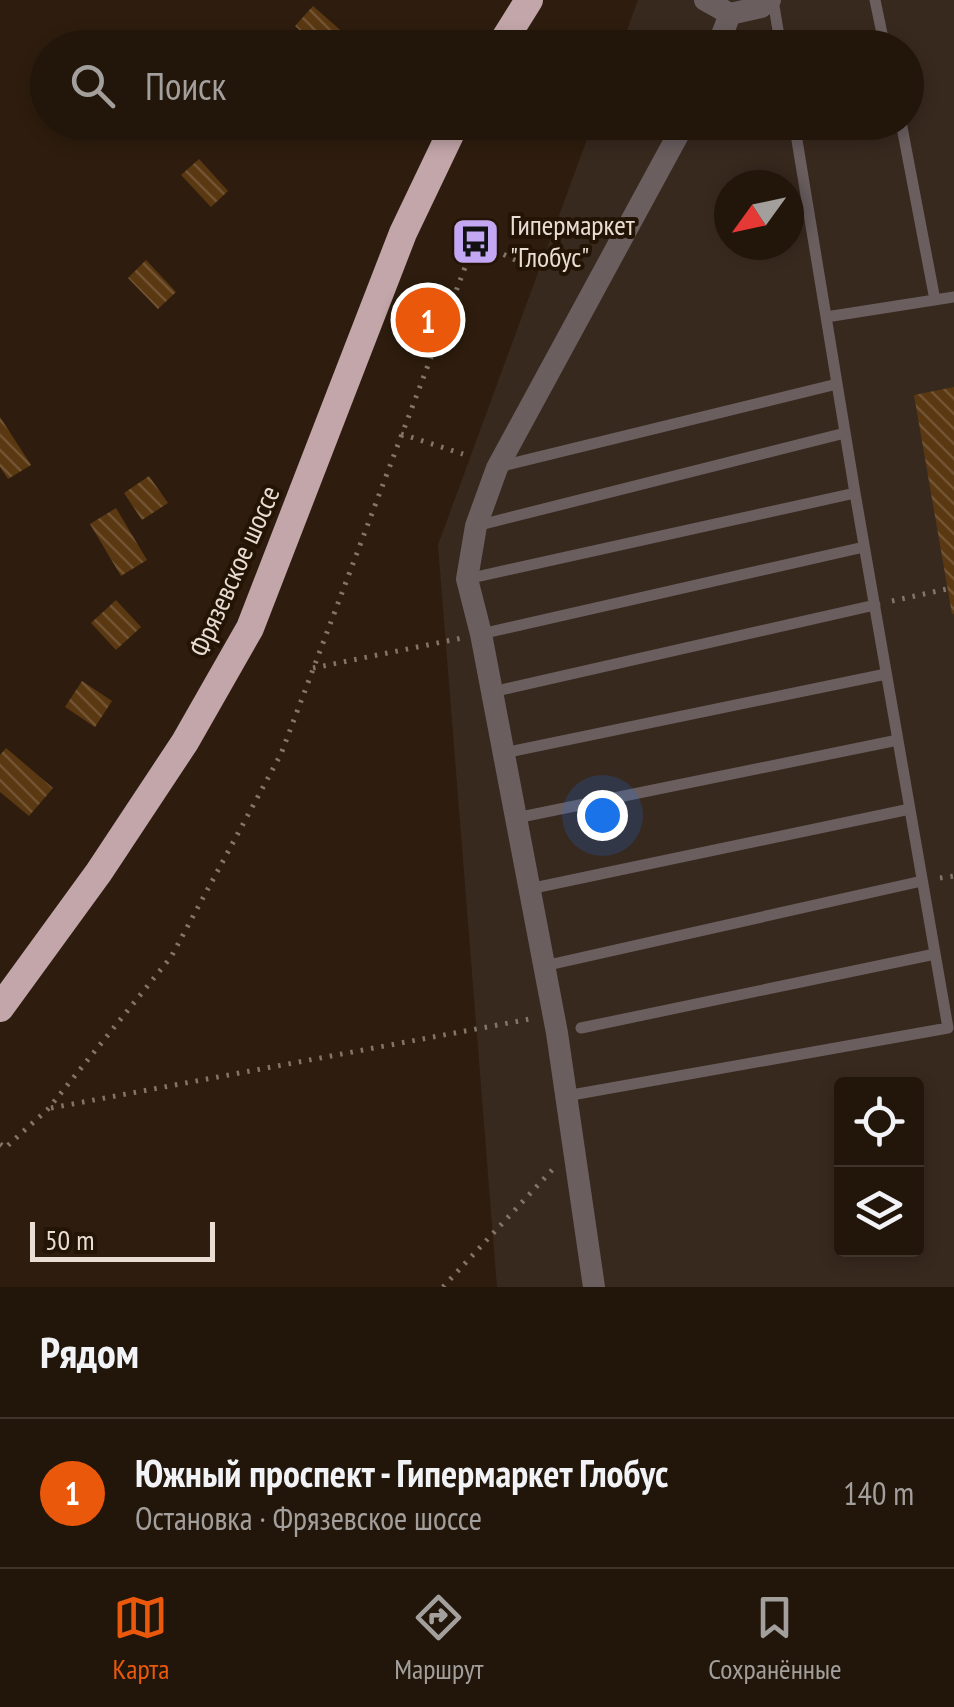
<!DOCTYPE html>
<html lang="ru">
<meta charset="utf-8">
<style>
:root{--surface:#22160a;--page:#2a1f13;--text:#f1f3f6;--muted:#a29f9c;--line:#3f352b;--accent:#ea580c}
body{margin:0;font-family:"PT Sans Narrow",sans-serif;background:var(--page);color:var(--text)}
.controls{position:absolute;right:30px;bottom:30px;display:grid;overflow:hidden;border-radius:10px;box-shadow:0 5px 15px #0003}
.controls button{width:90px;height:90px;display:grid;place-items:center;padding:0;border:0;border-bottom:2px solid var(--line);background:var(--surface);color:var(--text);font:50px sans-serif}
.compass{position:absolute;left:714px;top:170px;width:90px;height:90px;border-radius:50%;background:var(--surface);box-shadow:0 5px 15px #0003;rotate:237deg}
.scale{position:absolute;left:30px;bottom:25px;width:185px;box-sizing:border-box;padding-left:10px;border:5px solid #e9ddd4;border-top:0;font-size:28px;line-height:35px;white-space:nowrap;color:#e9ddd4;-webkit-text-stroke:8px #241405;paint-order:stroke}
.you{position:absolute;left:602px;top:815px;width:35px;height:35px;margin:-25px;border:8px solid #fff;border-radius:50%;background:#1a73e8;box-shadow:0 0 0 15px #1a73e833}
.badge{display:grid;place-items:center;width:65px;height:65px;border-radius:50%;background:var(--accent);color:#fff;font-size:32px;font-weight:700}
.pin{position:absolute;translate:-50% -50%;border:5px solid #fff;box-shadow:0 2px 10px #0006}
.list{margin:0;padding:0;list-style:none}
h2{display:flex;justify-content:space-between;align-items:center;height:130px;margin:0;padding:0 40px;font-size:42px}
h2 small{font-size:32px;font-weight:400;color:var(--muted)}
.list li{display:grid;grid-template-columns:65px 1fr auto;gap:30px;align-items:center;box-sizing:border-box;height:150px;padding:0 40px;border-top:2px solid var(--line)}
.list b{display:block;font-size:38px;white-space:nowrap}
.list p{margin:0;font-size:32px;white-space:nowrap;color:var(--muted)}
.list em{font-size:32px;font-style:normal;color:var(--muted)}
.icon{flex:none;width:55px;height:55px;fill:none;stroke:currentColor;stroke-width:2;stroke-linecap:round;stroke-linejoin:round}
.map{position:relative;flex:none;width:954px;height:1287px;overflow:hidden}
.search{position:absolute;background:var(--surface);box-shadow:0 5px 15px #0003;left:30px;right:30px;top:30px;height:110px;display:flex;align-items:center;gap:25px;box-sizing:border-box;padding:0 35px;border-radius:55px;color:var(--muted);font-size:38px}
.sheet{height:280px;background:var(--surface)}
nav{display:flex;justify-content:space-around;align-items:center;box-sizing:border-box;height:140px;border-top:2px solid var(--line);background:var(--surface);font-size:28px;color:var(--muted)}
nav a{display:grid;justify-items:center;gap:5px}
nav .on{color:var(--accent)}
.map>svg:first-child{display:block}
.commercial{fill:#38291e;fill-rule:evenodd}
.building{fill:url(#building-back-hatch)}
.lines{fill:none;stroke-linecap:round;stroke-linejoin:round}
.path{stroke:#847569;stroke-width:5;stroke-dasharray:2.5 8;stroke-linecap:butt}
.service{stroke:#6a5e5f;stroke-width:11}
.minor{stroke:#6a5e5f;stroke-width:22}
.trunk{stroke:#c3a6aa;stroke-width:28}
.labels{text-anchor:middle;stroke-width:8;stroke-linejoin:round;paint-order:stroke}
.poi-label{font-size:28px;fill:#e9ddd4;stroke:#241405;text-anchor:start}
.street-label{font-size:28px;fill:#e9ddd4;stroke:#241405}
</style>
<div class="map">
<svg width="954" height="1287" viewBox="0 0 954 1287">
<defs>
<pattern id="building-back-hatch" width="6" height="6" patternUnits="userSpaceOnUse" patternTransform="scale(2.5)"><rect width="6" height="6" fill="#5a3811"/><path d="M-1 5l2 2M0 0l6 6M5-1l2 2" fill="none" stroke="#725433"/></pattern>
</defs>
<rect width="100%" height="100%" fill="#2e1d0e"/>
<path class="commercial" d="M638,0H954V1287H497L438,545L593,123L906,122V48L621,47ZM729,185H789V245H729ZM842,1084H916V1250H842Z"/>
<path class="building" d="M313,6L347,36L337,48H319L295,26Z
M199,159L228,191L211,207L181,175Z
M146,260L176,292L158,309L128,278Z
M954,387V614H952L914,395Z
M0,417L31,465L8,479L0,467Z
M149,476L168,503L142,520L124,493Z
M116,508L147,560L121,576L90,524Z
M116,600L141,627L116,650L91,623Z
M82,681L112,701L95,727L65,707Z
M6,748L53,788L29,816L0,792V755Z"/>
<g class="lines">
<path class="path" d="M401,434L463,454
M892,601L947,589
M313,668L462,638
M940,878L954,876
M51,1108L530,1019
M0,1144L5,1148L48,1109L171,957L281,754L475,241L541,272
M443,1287L553,1169"/>
<path class="service" d="M773,0L781,48
M875,0L885,48
M794,122L855,493
M901,122L935,300
M826,317L954,297
M502,466L837,384
M476,526L845,433
M467,579L855,493L948,1028L566,1096
M481,634L864,547
M492,692L875,605
M504,753L886,674
M516,818L898,740
M529,889L910,809
M544,966L922,881
M581,1028L935,954"/>
<path class="minor" d="M705,0L730,14L761,7L770,0
M717,48L730,14
M594,1287L557,1033L481,634L467,579L476,526L497,468L685,122"/>
<path class="trunk" d="M499,48L529,0
M0,1008L99,872L185,742L250,628L403,233L456,122"/>
</g>
<defs>
<symbol id="bus-square" viewBox="-11 -11 22 22"><rect x="-9" y="-9" width="18" height="18" rx="4" fill="#c3a7f2" stroke="#241405"/><path d="M-5-6H5V4H4V6H2V4H-2V6H-4V4H-5ZM-3.5-4V0h7V-4ZM-3.5 1.2v1.5H-2V1.2ZM2 1.2v1.5H3.5V1.2Z" fill="#111"/></symbol>
</defs>
<g fill-rule="evenodd">
<use href="#bus-square" x="448" y="214" width="55" height="55"/>
</g>
<g class="labels">
<g class="poi-label">
<text x="510" y="235">Гипермаркет<tspan x="510" dy="32">"Глобус"</tspan></text>
</g>
<g class="street-label">
<text transform="translate(234 571) rotate(-66)" y="10">Фрязевское шоссе</text>
</g>
</g>
</svg>
<div class="controls">
<button><svg class="icon" aria-label="locate" viewBox="0 0 24 24"><circle cx="12" cy="12" r="6"/><path d="M12 2v4M12 18v4M2 12h4M18 12h4"/></svg></button>
<button><svg class="icon" aria-label="layers" viewBox="0 0 24 24"><path d="M12 4l9 5-9 5-9-5zM3 14l9 5 9-5"/></svg></button>
</div>
<svg class="compass" viewBox="-18 -18 36 36"><path d="M0-13l5 13h-10z" fill="#e53935"/><path d="M0 13l5-13h-10z" fill="#a29f9c"/></svg>
<div class="scale">50 m</div>
<div class="you"></div>
<div class="pin badge" style="left:428px;top:320px">1</div>
<div class="search"><svg class="icon" aria-label="search" viewBox="0 0 24 24"><circle cx="10" cy="10" r="6"/><path d="M15 15l6 6"/></svg>Поиск</div>
</div>
<section class="sheet">
<h2>Рядом<small></small></h2>
<ul class="list">
<li><span class="badge">1</span><div><b>Южный проспект - Гипермаркет Глобус</b><p>Остановка · Фрязевское шоссе</p></div><em>140 m</em></li>
</ul>
</section>
<nav>
<a class="on"><svg class="icon" aria-label="map" viewBox="0 0 24 24"><path d="M3 6l6-2 6 2 6-2v14l-6 2-6-2-6 2zM9 4v14M15 6v14"/></svg>Карта</a>
<a><svg class="icon" aria-label="directions" viewBox="0 0 24 24"><path d="M12 3l9 9-9 9-9-9zM9 14v-3h6M13 9l2 2-2 2"/></svg>Маршрут</a>
<a><svg class="icon" aria-label="saved" viewBox="0 0 24 24"><path d="M7 4h10v16l-5-4-5 4z"/></svg>Сохранённые</a>
</nav>
